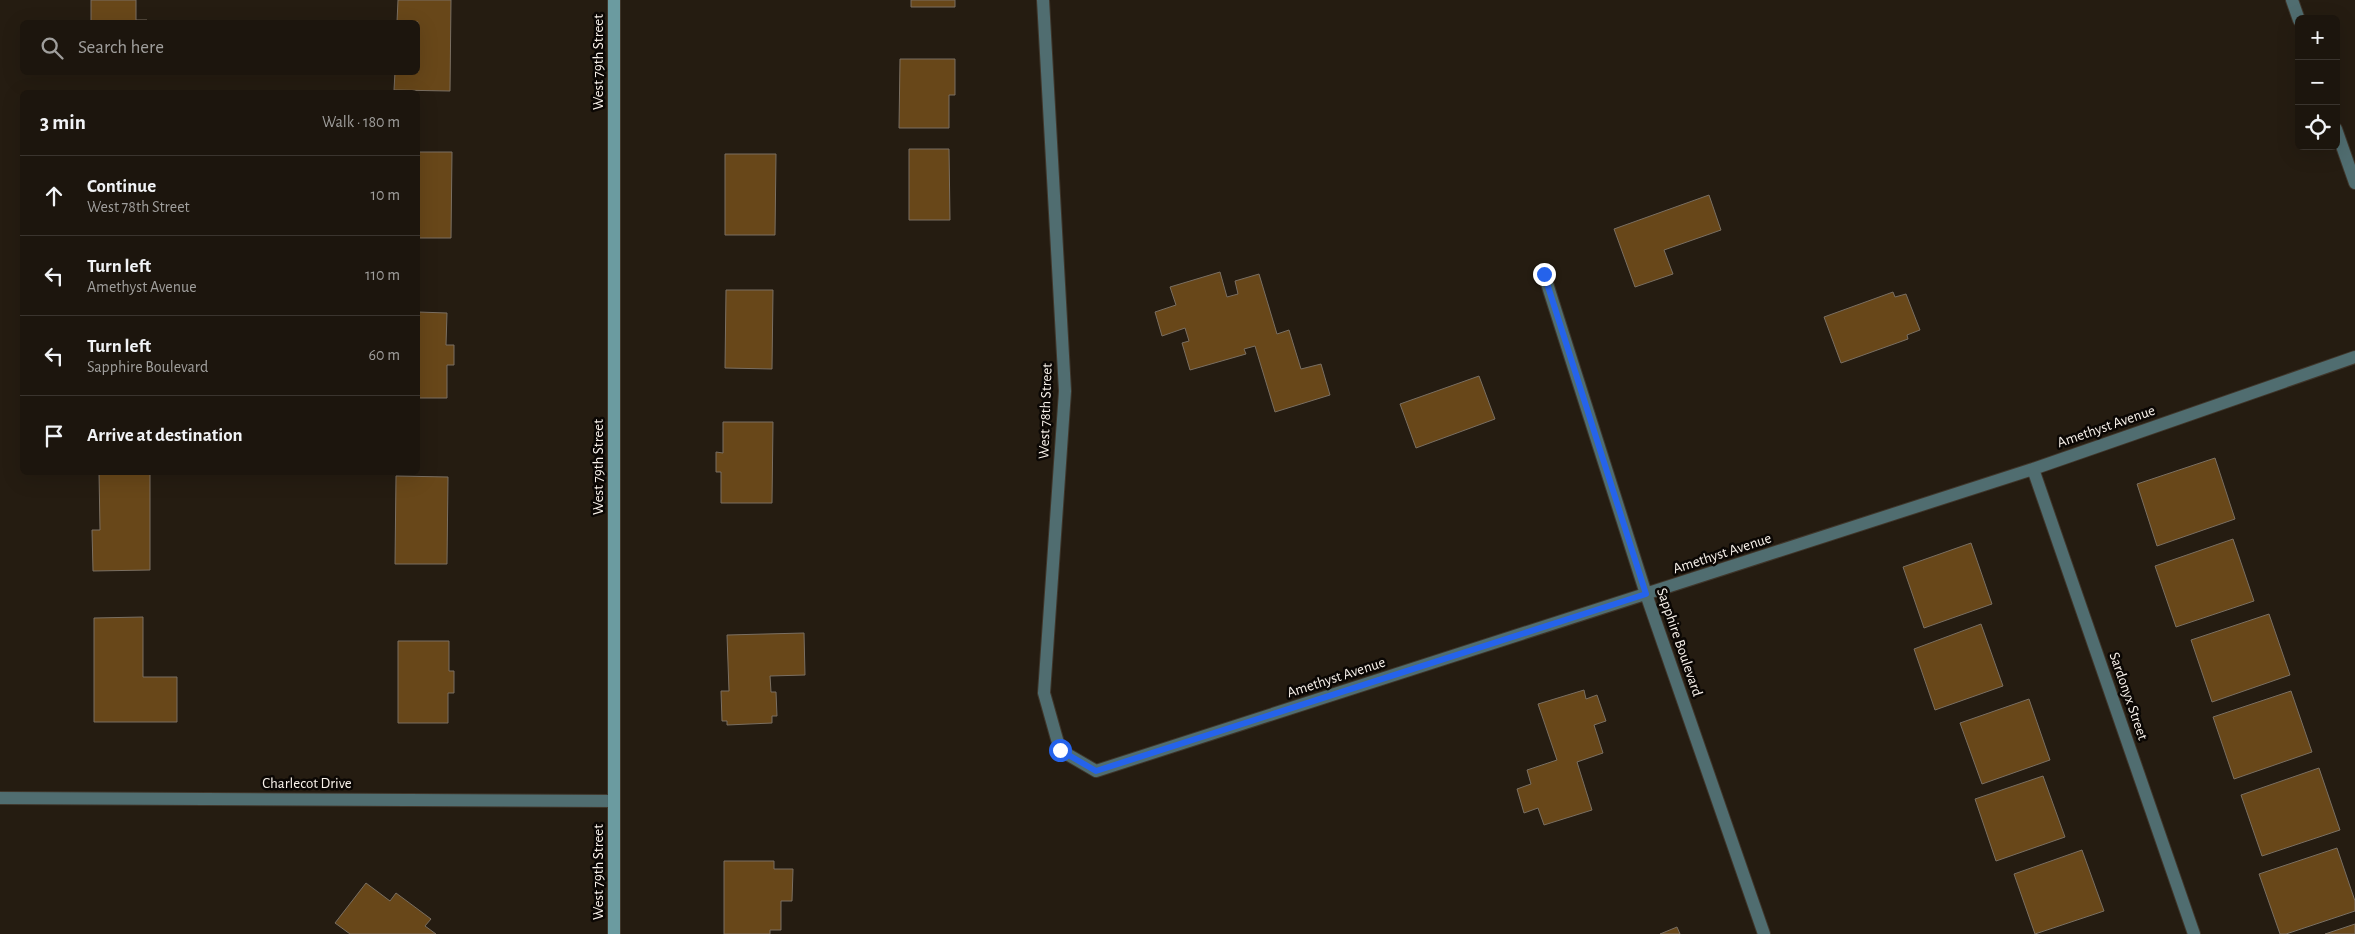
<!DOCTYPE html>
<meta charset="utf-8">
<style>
:root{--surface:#1c150d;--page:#29221b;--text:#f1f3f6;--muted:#a09f9d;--line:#3a342e}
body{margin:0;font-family:"Alegreya Sans",sans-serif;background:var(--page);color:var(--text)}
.controls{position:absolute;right:15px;top:15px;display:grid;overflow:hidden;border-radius:8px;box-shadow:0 5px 20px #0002}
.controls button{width:45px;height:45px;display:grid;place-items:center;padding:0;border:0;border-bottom:1px solid var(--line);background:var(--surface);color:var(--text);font:25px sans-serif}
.stop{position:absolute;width:15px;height:15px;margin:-11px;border:4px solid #2563eb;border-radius:50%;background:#fff}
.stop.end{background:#2563eb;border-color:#fff;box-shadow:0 1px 5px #0008}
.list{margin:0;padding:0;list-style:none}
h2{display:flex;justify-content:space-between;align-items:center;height:65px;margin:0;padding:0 20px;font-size:21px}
h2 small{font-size:16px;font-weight:400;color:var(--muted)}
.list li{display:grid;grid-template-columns:32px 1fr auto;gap:15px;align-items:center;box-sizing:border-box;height:80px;padding:0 20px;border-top:1px solid var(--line)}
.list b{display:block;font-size:19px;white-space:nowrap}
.list p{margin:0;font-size:16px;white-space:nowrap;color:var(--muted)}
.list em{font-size:16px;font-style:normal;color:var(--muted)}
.icon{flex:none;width:28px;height:28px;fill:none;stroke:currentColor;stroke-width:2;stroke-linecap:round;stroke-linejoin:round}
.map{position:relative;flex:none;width:2355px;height:934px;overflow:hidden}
.search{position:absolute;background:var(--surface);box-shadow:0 5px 20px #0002;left:20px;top:20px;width:400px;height:55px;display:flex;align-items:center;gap:12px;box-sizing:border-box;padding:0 18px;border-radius:8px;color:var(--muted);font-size:19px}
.panel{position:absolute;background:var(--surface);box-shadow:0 5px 20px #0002;left:20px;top:90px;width:400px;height:385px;border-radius:8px}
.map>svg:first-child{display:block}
.building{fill:#684719;stroke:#7a6f62}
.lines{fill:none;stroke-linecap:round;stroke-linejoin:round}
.minor-casing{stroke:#3f362b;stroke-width:14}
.secondary-casing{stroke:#3f362b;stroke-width:14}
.minor{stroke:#506d70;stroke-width:12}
.secondary{stroke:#6b9ba0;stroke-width:12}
.route{stroke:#2563eb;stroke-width:6}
.labels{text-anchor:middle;stroke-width:5;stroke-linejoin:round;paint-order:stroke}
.street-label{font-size:15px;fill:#faf3ec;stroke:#0b0704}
</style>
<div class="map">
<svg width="2355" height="934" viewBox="0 0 2355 934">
<rect width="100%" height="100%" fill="#251c11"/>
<path class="building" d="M91,0H136V20H147V22H91Z
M398,0H451L450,91L394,90L395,72H418V22H397Z
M911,0H955V7H911Z
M900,59H955V95H949V128H899Z
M909,149H949L950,220H909Z
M418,152H452L451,238H418Z
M725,154H776L775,235H725Z
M1709,195L1721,230L1664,250L1673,274L1635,287L1614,229Z
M1220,272L1227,297L1238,294L1235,281L1259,274L1277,334L1289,330L1301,369L1321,364L1330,395L1275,412L1255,346L1244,349L1246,354L1190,370L1182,343L1189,341L1185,328L1162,336L1155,312L1176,305L1170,287Z
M726,290H773L772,369L725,368Z
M1893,292L1895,297L1906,294L1920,330L1907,335L1908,339L1841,363L1824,317Z
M418,312L447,313L446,345H454V365H447V398H418Z
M1479,376L1495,419L1416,448L1400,404Z
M723,422H773L772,503H721V472H716V452L723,453Z
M2215,458L2235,519L2157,546L2137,484Z
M99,472H150V570L93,571L92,530H100Z
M396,476L448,477L447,564H395Z
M2233,539L2254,601L2176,627L2155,566Z
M1971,543L1992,604L1924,628L1903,567Z
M2269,614L2290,675L2212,702L2191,640Z
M143,617V677H177V722H94V618Z
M1981,624L2003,686L1935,710L1914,649Z
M804,633L805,675L770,676L771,692H776L777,716H772V723L727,725V721H722L721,691H729L727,635Z
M398,641H449V671H454V693H448V723H398Z
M1584,690L1586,699L1597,695L1606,721L1594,725L1603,753L1577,762L1592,810L1544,825L1538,808L1524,813L1517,789L1531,784L1527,770L1557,760L1538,704Z
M2291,691L2312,752L2234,779L2213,717Z
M2029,699L2050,760L1982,784L1960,723Z
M2319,768L2340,830L2262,856L2241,795Z
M2043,776L2065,837L1996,861L1975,799Z
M2337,848L2355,901V911L2286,934H2280L2259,874Z
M2082,850L2104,911L2035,934L2014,874Z
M724,861H774V869H793L792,901H781V930H770V934H724Z
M366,883L390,901L396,893L431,919L425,926L436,934H350L335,923Z
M2355,924V934H2325Z
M1677,927L1680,934H1660Z"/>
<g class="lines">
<defs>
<path id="minor" d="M1043,0L1065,391L1044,693L1060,750L1096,771L2033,469L2355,357
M2292,0L2299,20
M2336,129L2355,183
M1544,274L1646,594L1764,934
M2033,469L2194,934
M0,798L614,801"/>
<path id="secondary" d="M614,0V934"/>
</defs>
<use href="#minor" class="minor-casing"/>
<use href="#secondary" class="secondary-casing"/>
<use href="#minor" class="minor"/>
<use href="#secondary" class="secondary"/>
</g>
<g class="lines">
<path class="route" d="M1060,750L1096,771L1646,594L1544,274"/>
</g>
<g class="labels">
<g class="street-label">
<text transform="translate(598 62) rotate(-90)" y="5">West 79th Street</text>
<text transform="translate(1045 411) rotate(-88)" y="5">West 78th Street</text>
<text transform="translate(2106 426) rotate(-19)" y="5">Amethyst Avenue</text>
<text transform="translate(598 467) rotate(-90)" y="5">West 79th Street</text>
<text transform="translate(1722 553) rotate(-18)" y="5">Amethyst Avenue</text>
<text transform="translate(1680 642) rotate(71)" y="5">Sapphire Boulevard</text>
<text transform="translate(1336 677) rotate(-18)" y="5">Amethyst Avenue</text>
<text transform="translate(2129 696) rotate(71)" y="5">Sardonyx Street</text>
<text x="307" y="788">Charlecot Drive</text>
<text transform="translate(598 872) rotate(-90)" y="5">West 79th Street</text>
</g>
</g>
</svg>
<div class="controls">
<button>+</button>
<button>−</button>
<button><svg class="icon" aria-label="locate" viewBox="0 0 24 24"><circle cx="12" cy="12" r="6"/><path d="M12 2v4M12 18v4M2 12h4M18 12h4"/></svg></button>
</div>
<div class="stop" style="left:1060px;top:750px"></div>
<div class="stop end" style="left:1544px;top:274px"></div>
<div class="search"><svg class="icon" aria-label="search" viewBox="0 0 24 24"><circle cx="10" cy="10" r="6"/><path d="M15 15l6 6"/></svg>Search here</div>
<section class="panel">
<h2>3 min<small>Walk · 180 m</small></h2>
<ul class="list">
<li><svg class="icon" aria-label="ahead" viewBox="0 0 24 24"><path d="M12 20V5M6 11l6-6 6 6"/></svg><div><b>Continue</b><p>West 78th Street</p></div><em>10 m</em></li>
<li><svg class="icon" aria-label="left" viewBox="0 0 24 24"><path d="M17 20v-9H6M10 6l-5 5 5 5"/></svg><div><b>Turn left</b><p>Amethyst Avenue</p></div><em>110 m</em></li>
<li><svg class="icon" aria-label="left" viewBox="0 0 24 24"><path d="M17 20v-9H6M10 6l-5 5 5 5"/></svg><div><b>Turn left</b><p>Sapphire Boulevard</p></div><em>60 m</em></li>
<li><svg class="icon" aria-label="arrive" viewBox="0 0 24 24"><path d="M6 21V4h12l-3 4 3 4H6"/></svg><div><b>Arrive at destination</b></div></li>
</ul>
</section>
</div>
